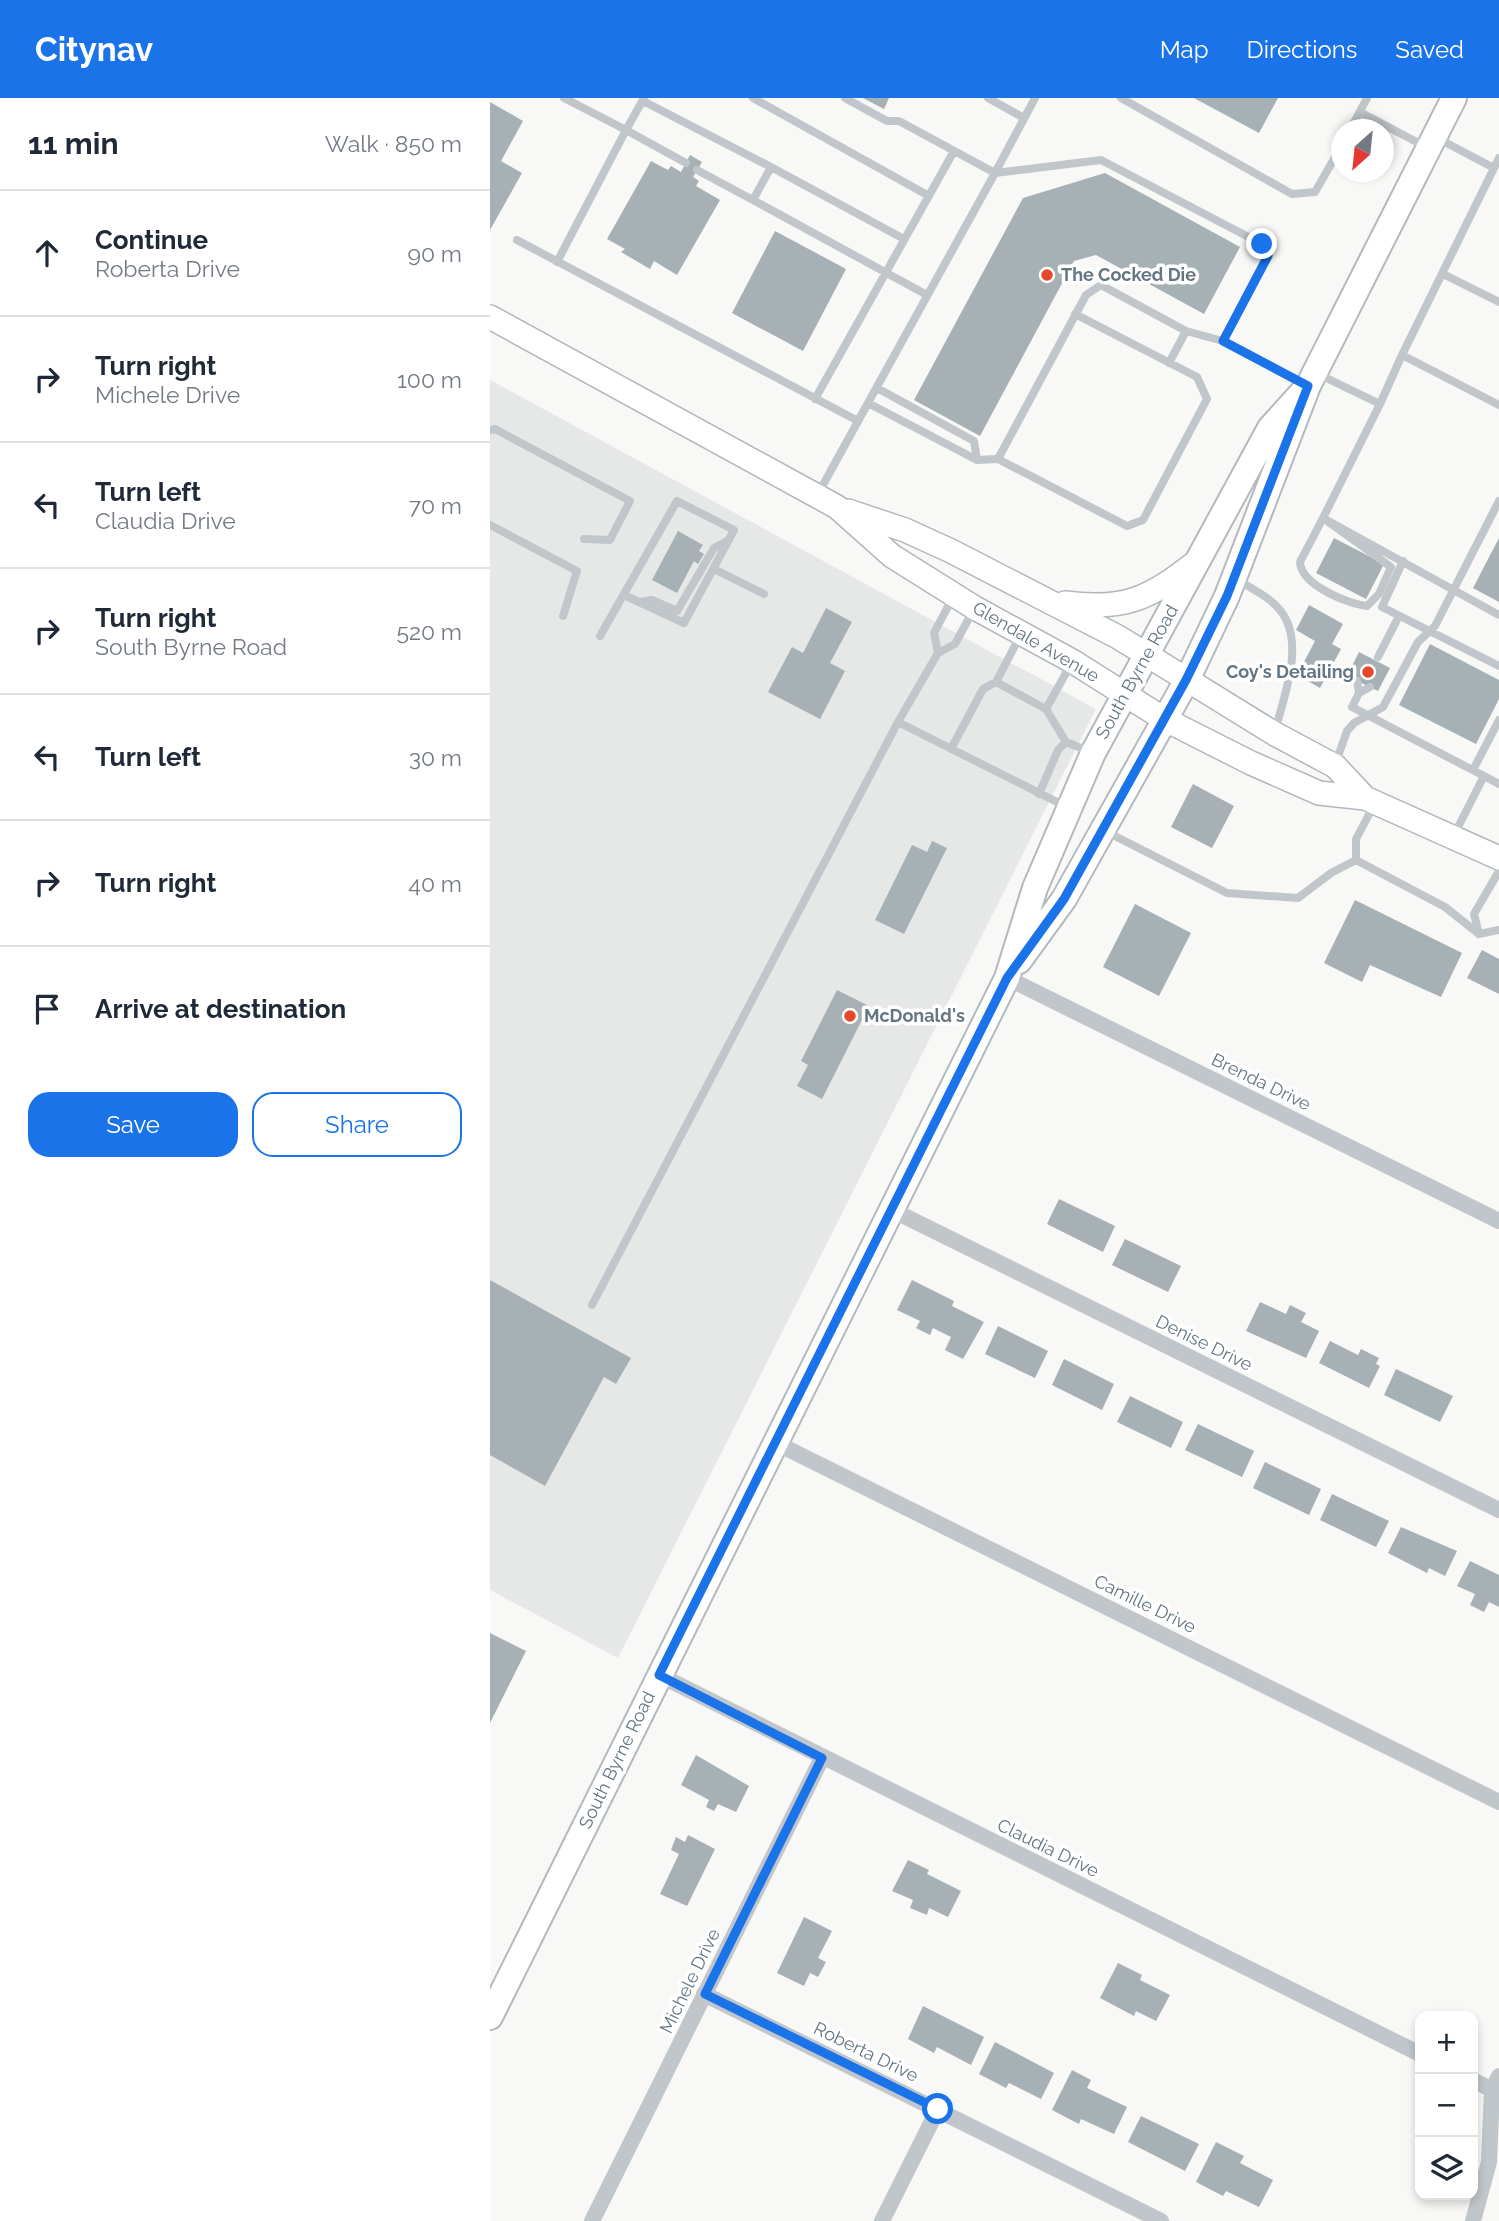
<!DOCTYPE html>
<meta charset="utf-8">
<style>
:root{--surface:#fff;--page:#f2f2f3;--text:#1f2937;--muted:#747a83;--line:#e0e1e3;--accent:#1a73e8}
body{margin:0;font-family:Raleway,sans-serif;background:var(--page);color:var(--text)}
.controls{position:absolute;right:21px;bottom:21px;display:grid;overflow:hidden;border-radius:14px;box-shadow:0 4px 10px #0003}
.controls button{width:63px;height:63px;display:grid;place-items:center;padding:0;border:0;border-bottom:2px solid var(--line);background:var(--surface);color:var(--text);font:35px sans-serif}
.compass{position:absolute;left:841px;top:21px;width:63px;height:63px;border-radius:50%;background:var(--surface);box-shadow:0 4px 10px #0003;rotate:207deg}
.stop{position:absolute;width:21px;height:21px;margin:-16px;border:5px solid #1a73e8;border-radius:50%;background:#fff}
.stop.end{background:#1a73e8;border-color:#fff;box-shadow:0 2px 7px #0008}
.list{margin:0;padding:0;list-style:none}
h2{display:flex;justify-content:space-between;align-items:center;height:91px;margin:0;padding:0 28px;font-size:30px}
h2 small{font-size:23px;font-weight:400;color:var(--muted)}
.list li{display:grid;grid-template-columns:46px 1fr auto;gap:21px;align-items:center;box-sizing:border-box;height:126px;padding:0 28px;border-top:2px solid var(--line)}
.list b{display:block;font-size:26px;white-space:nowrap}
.list p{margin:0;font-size:23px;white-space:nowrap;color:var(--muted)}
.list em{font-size:23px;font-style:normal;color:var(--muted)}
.actions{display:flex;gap:14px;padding:21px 28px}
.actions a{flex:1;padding:16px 0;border:2px solid var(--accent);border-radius:21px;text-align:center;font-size:24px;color:var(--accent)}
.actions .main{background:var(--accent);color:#fff}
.icon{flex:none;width:38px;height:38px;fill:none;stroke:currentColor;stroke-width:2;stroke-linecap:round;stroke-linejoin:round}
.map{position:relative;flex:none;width:1009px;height:2123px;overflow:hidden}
header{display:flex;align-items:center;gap:42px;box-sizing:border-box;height:98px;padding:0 35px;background:var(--accent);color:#fff}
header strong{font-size:33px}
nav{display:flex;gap:38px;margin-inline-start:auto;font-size:24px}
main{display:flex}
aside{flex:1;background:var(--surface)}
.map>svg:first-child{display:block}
.built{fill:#e6e8e7}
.building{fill:#a6b0b5}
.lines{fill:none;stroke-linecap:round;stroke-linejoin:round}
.secondary-casing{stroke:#b1b8bd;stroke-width:26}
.primary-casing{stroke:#b3b9bc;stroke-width:28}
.lane{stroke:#c1c6ca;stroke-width:8}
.street{stroke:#c1c6ca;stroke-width:16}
.secondary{stroke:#fff;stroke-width:23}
.primary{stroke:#fff;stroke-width:24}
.route{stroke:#1a73e8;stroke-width:9}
.poi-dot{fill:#e4492b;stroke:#fff;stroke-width:2.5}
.labels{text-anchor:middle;stroke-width:7;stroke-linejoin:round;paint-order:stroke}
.poi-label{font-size:18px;font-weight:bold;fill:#637681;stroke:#fff;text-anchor:start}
.street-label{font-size:18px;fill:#637681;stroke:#fff}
</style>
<header>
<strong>Citynav</strong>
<nav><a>Map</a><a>Directions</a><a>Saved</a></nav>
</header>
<main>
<aside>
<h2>11 min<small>Walk · 850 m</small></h2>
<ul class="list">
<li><svg class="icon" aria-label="ahead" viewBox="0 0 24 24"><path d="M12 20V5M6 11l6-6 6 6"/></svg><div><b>Continue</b><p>Roberta Drive</p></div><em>90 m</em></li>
<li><svg class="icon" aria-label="right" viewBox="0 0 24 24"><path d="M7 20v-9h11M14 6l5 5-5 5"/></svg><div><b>Turn right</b><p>Michele Drive</p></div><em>100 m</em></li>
<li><svg class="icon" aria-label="left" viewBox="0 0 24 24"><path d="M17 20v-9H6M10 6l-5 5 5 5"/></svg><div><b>Turn left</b><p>Claudia Drive</p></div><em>70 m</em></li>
<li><svg class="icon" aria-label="right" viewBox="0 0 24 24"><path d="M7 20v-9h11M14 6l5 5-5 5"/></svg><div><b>Turn right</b><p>South Byrne Road</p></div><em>520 m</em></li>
<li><svg class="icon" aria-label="left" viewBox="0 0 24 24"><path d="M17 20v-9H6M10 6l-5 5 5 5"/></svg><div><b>Turn left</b></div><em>30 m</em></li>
<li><svg class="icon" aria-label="right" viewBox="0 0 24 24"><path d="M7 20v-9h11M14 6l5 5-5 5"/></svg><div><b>Turn right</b></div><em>40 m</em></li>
<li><svg class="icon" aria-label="arrive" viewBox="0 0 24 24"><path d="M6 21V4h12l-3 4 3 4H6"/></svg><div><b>Arrive at destination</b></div></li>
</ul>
<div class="actions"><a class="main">Save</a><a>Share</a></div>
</aside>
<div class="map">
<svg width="1009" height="2123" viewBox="0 0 1009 2123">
<rect width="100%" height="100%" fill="#f8f8f6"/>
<path class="built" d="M0,282L606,611L128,1560L0,1492Z"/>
<path class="building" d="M373,0H399L394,11Z
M704,0H788L769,35Z
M0,4L33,23L11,63L32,75L0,132Z
M200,57L212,64L203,79L209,83L206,88L230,102L187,177L164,163L160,171L131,154L135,151L117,141L161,63L178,72L181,68L191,74Z
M615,75L750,149L714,216L606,157L584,163L490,338L424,302L533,100Z
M285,133L356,171L313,253L242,215Z
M188,433L213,447L209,453L214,456L208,466L204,463L187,495L162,482Z
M844,440L894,466L876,501L826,475Z
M1009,440V504L983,490Z
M819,507L853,526L842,546L851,551L830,590L807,577L825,543L806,532Z
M336,510L362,524L340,565L355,573L330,621L278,594L302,549L313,555Z
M940,546L1009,582V601L986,646L909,607Z
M869,554L900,570L888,593L857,578Z
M703,686L744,708L722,750L681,729Z
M442,743L457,750L414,836L385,822L422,747L437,754Z
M865,802L972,855L951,899L880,867L872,884L834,865Z
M645,806L701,835L669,898L613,869Z
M992,852L1009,861V896L977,880Z
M347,892L379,908L332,1001L307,988L318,967L311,963Z
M569,1101L625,1128L613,1154L557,1126Z
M635,1141L691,1168L678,1194L622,1167Z
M0,1182L141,1260L126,1286L114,1279L55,1388L0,1357Z
M422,1182L464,1203L462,1208L494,1224L473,1261L455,1252L461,1239L443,1230L440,1237L426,1230L430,1223L407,1212Z
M770,1204L796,1216L800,1207L816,1215L811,1224L829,1233L816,1260L756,1233Z
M508,1228L558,1253L545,1280L495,1256Z
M840,1243L868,1257L871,1251L889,1260L886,1266L890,1268L879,1290L829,1265Z
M574,1261L624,1286L612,1312L562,1287Z
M906,1271L963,1298L950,1324L894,1297Z
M640,1298L693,1324L681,1350L627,1324Z
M708,1326L764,1353L752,1379L695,1352Z
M775,1364L831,1391L819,1417L763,1390Z
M842,1396L899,1423L886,1449L830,1422Z
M911,1429L967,1453L955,1478L939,1470L937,1475L898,1455Z
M980,1463L1009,1477V1509L999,1504L994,1514L980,1507L985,1496L967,1488Z
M0,1535L36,1553L0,1625Z
M206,1657L259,1688L246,1714L228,1706L224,1713L216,1709L219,1702L191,1687Z
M198,1737L225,1751L197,1808L170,1796L189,1756L181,1752L186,1739L195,1744Z
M418,1762L439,1772L437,1776L471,1793L458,1819L439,1810L437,1817L420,1810L423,1802L402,1793Z
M314,1819L342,1833L328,1860L336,1864L328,1879L320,1875L314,1888L287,1875Z
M628,1865L652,1877L650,1882L680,1897L666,1923L646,1913L644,1918L610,1900Z
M433,1908L494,1939L481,1967L447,1949L444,1955L418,1941Z
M505,1944L564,1975L551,2001L519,1985L516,1990L489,1976Z
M582,1972L601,1982L597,1990L637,2009L624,2036L591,2021L589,2026L562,2012Z
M651,2018L709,2046L695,2073L638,2044Z
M726,2044L754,2058L750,2065L783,2082L769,2109L736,2093L733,2098L706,2084Z"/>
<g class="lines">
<defs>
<path id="secondary" d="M0,219L327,398L347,409L402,458L485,510L582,563L674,621L761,665L829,695L875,700L1009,760
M358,413L415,432L461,453L628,539L785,636L845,668L875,700
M575,505C635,513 660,500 706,464"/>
<path id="primary" d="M529,863L574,801L697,582L737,498L818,288L964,0
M0,1919L517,880L545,790L603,655L780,330L818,288"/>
</defs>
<use href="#secondary" class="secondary-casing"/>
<use href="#primary" class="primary-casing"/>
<path class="lane" d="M74,0L136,32L154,0
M263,0L439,98
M355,0L397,23H409L505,75L545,0
M498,0L534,20
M631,0L802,96L825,94L852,47
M153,3L281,69L263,102L437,197
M870,14L936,49
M860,32L877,0
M949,41L1004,70L1009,60
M281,69L414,141
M207,72L263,102
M27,142L368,323
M67,164L136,32L196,65
M953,176L1009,204
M912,257L1004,70
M679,265L696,233
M828,276L890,306L912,257L1009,307
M387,290L484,343L487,362
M325,301L464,53
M378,305L505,75L611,62L772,146L777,158L733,243
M890,306L833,420L1009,517
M0,332L5,331L140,403L120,442L94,441
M508,361L637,428L653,422L717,301L707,279L585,216
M328,396L378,305L487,362L508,361L596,197L611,187L696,233L733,243L815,287
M833,420L901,469L889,496L877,508C858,506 811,487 810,464Z
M0,427L87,473L73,518
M913,463L892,509L1009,568
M224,471L274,496
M746,481C760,490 780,499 790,512C816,544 794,598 785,633
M463,499L444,535L448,555L465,546L484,511
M150,504L162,502L187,513L224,450L239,442
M110,538L187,403L244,432L194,525L136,498
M888,559L909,518
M867,583L869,595L862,609L994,678
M506,584L530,538
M869,595L880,589
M556,611L581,566
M408,624L577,709
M461,651L493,591L506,584L556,611L576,644
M846,664L857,633L864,625L893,609L928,544L945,528L1009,403
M983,672L1009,622
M549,696L568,652L576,644L601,654
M615,733L737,795L808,800L841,775L866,762L955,809L989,836
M963,739L994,678L1009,686
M866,762V741L884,707
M1009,773L984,816L989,836L1009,832
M102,1207L408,624L448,555"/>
<path class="street" d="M517,880L1009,1123
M402,1112L1009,1412
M284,1344L1009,1704
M169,1577L930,1956
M214,1896L671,2123
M983,1982L1002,1992
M102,2123L332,1660
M392,2123L448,2011
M983,2123L999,2064L1002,1992L1009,1978"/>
<use href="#secondary" class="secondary"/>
<use href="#primary" class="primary"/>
</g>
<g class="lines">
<path class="route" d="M448,2011L215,1896L332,1660L169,1577L517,880L574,801L696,582L737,498L818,288L733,243L778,158L772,146"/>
</g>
<g class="poi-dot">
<circle cx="557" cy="177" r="7"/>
<circle cx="878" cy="574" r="7"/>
<circle cx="360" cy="918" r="7"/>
</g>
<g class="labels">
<g class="poi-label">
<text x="571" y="183">The Cocked Die</text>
<text x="864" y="580" text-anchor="end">Coy's Detailing</text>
<text x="374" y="924">McDonald's</text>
</g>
<g class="street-label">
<text transform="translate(546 544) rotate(30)" y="6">Glendale Avenue</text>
<text transform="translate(647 574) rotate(-61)" y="6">South Byrne Road</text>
<text transform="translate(771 984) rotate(26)" y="6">Brenda Drive</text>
<text transform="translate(714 1245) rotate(26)" y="6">Denise Drive</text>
<text transform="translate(655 1506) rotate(26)" y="6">Camille Drive</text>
<text transform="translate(127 1662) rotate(-64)" y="6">South Byrne Road</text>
<text transform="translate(558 1750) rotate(26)" y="6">Claudia Drive</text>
<text transform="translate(200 1883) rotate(-64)" y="6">Michele Drive</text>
<text transform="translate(376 1954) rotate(26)" y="6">Roberta Drive</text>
</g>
</g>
</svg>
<div class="controls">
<button>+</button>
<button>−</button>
<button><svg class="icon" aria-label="layers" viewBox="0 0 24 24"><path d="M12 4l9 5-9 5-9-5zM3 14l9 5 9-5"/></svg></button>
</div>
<svg class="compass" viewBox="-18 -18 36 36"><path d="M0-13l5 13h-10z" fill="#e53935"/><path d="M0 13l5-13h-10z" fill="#747a83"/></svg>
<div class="stop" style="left:448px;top:2011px"></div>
<div class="stop end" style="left:772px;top:146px"></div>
</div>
</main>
